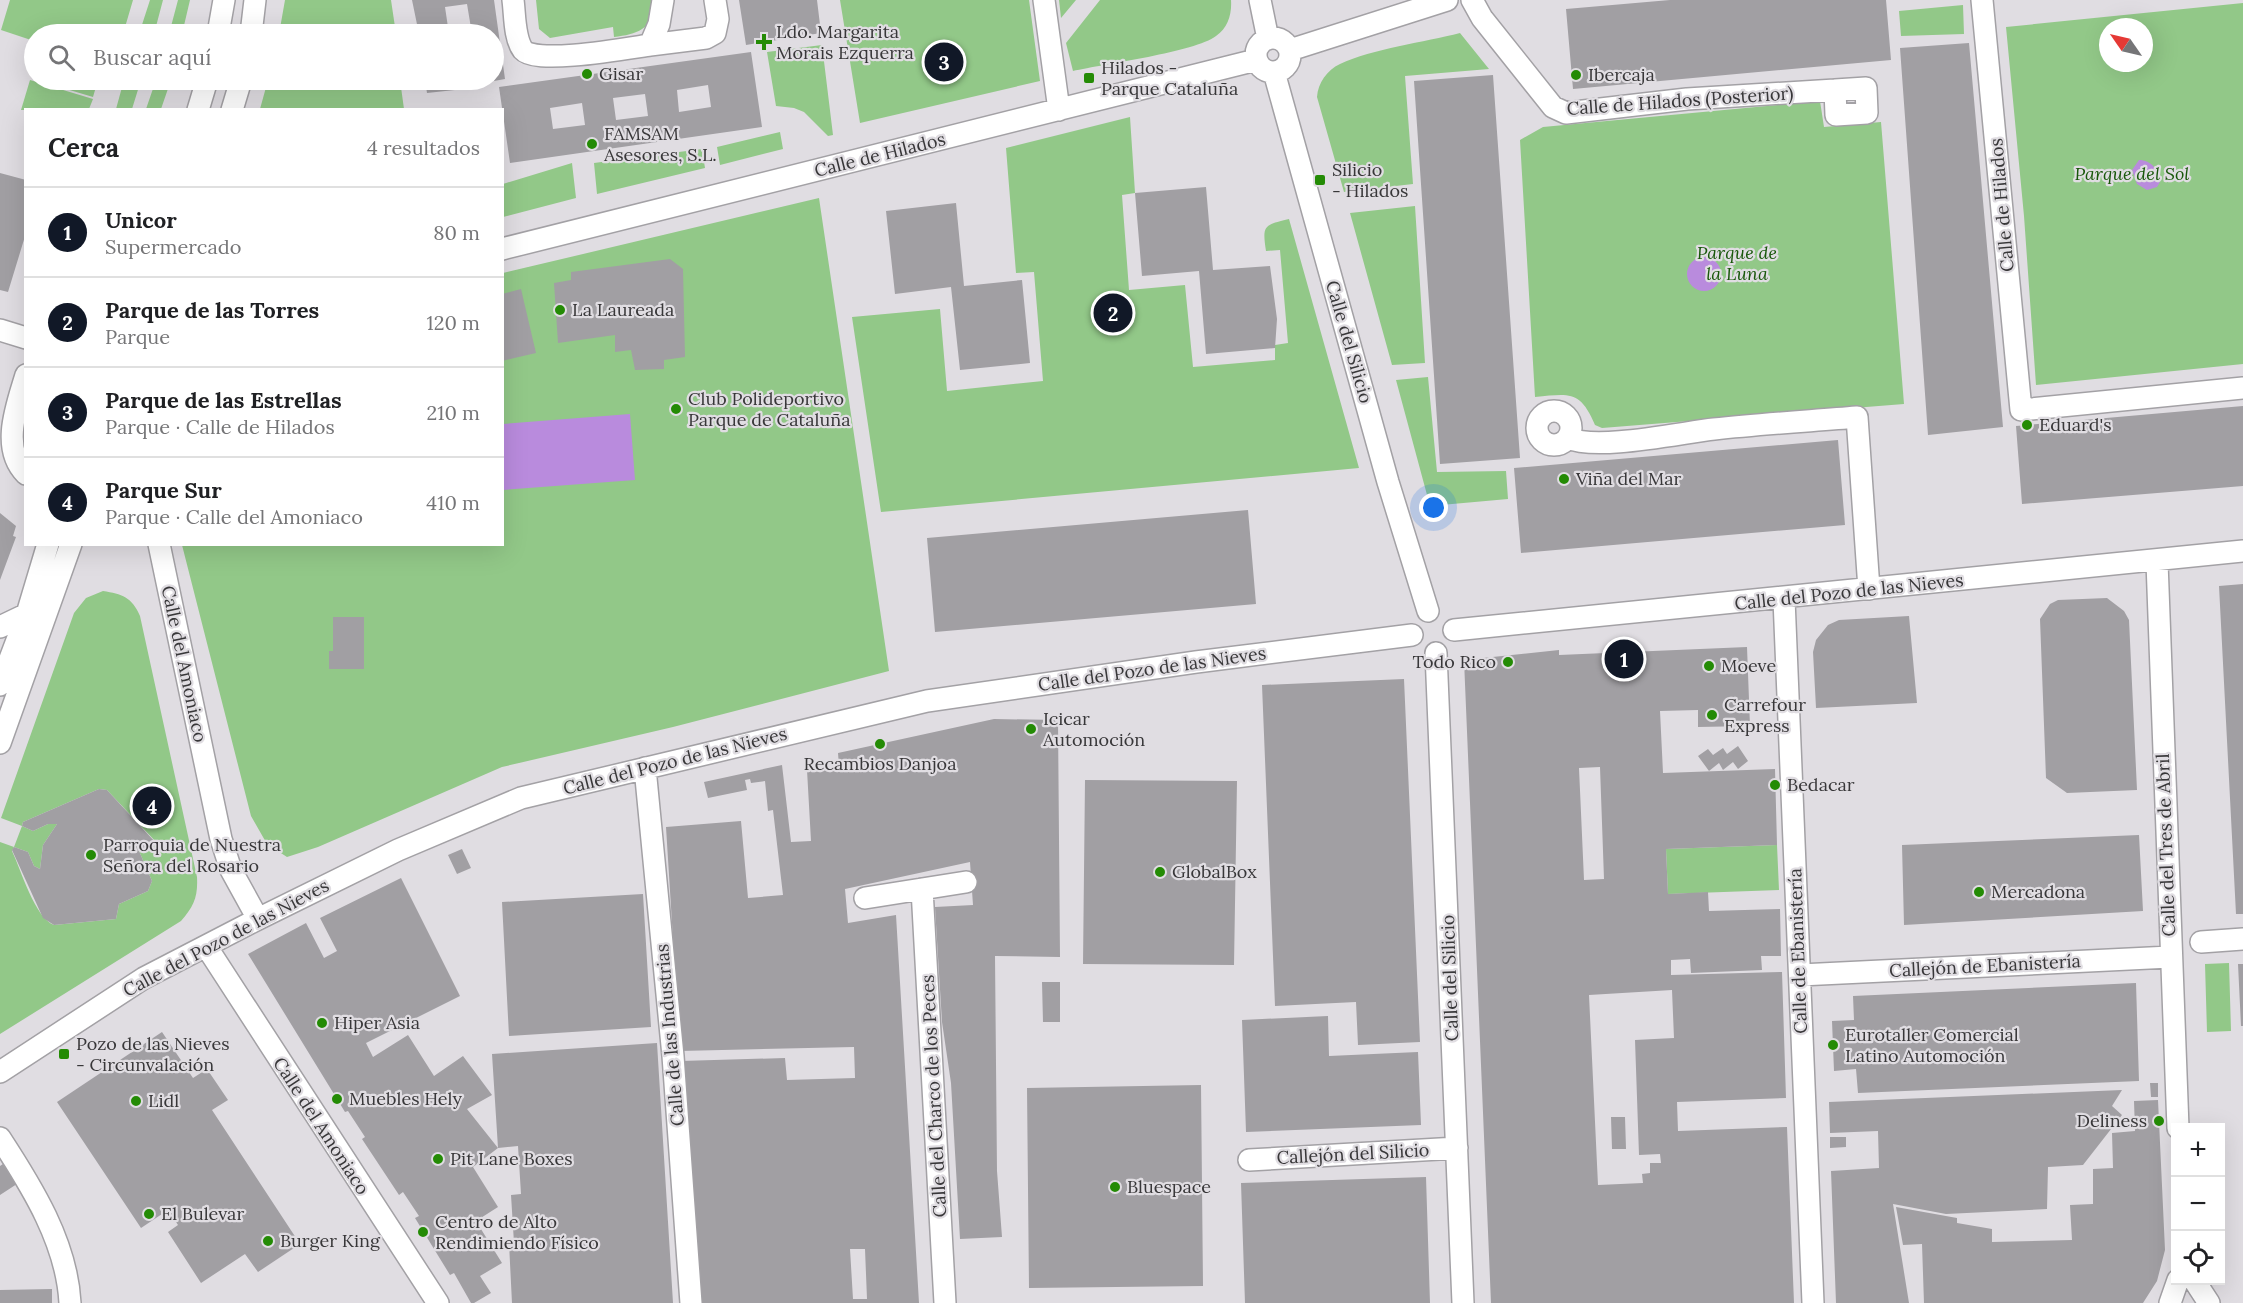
<!DOCTYPE html>
<html lang="es">
<meta charset="utf-8">
<style>
:root{--surface:#fff;--page:#f2f2f2;--text:#202124;--muted:#757577;--line:#e0e0e0;--accent:#111827}
body{margin:0;font-family:Lora,serif;background:var(--page);color:var(--text)}
.controls{position:absolute;right:18px;bottom:18px;display:grid;overflow:hidden;border-radius:0px;box-shadow:0 6px 24px #0002}
.controls button{width:54px;height:54px;display:grid;place-items:center;padding:0;border:0;border-bottom:2px solid var(--line);background:var(--surface);color:var(--text);font:30px sans-serif}
.compass{position:absolute;left:2099px;top:18px;width:54px;height:54px;border-radius:50%;background:var(--surface);box-shadow:0 6px 24px #0002;rotate:304deg}
.you{position:absolute;left:1434px;top:508px;width:21px;height:21px;margin:-15px;border:4px solid #fff;border-radius:50%;background:#1a73e8;box-shadow:0 0 0 9px #1a73e833}
.badge{display:grid;place-items:center;width:39px;height:39px;border-radius:50%;background:var(--accent);color:#fff;font-size:20px;font-weight:700}
.pin{position:absolute;translate:-50% -50%;border:3px solid #fff;box-shadow:0 2px 6px #0006}
.list{margin:0;padding:0;list-style:none}
h2{display:flex;justify-content:space-between;align-items:center;height:78px;margin:0;padding:0 24px;font-size:26px}
h2 small{font-size:20px;font-weight:400;color:var(--muted)}
.list li{display:grid;grid-template-columns:39px 1fr auto;gap:18px;align-items:center;box-sizing:border-box;height:90px;padding:0 24px;border-top:2px solid var(--line)}
.list b{display:block;font-size:22px;white-space:nowrap}
.list p{margin:0;font-size:20px;white-space:nowrap;color:var(--muted)}
.list em{font-size:20px;font-style:normal;color:var(--muted)}
.icon{flex:none;width:33px;height:33px;fill:none;stroke:currentColor;stroke-width:2;stroke-linecap:round;stroke-linejoin:round}
.map{position:relative;flex:none;width:2243px;height:1303px;overflow:hidden}
.search{position:absolute;background:var(--surface);box-shadow:0 6px 24px #0002;left:24px;top:24px;width:480px;height:66px;display:flex;align-items:center;gap:15px;box-sizing:border-box;padding:0 21px;border-radius:33px;color:var(--muted);font-size:22px}
.panel{position:absolute;background:var(--surface);box-shadow:0 6px 24px #0002;left:24px;top:108px;width:480px;height:438px;border-radius:0px}
.map>svg:first-child{display:block}
.green{fill:#92c888;fill-rule:evenodd}
.water{fill:#b98bdd}
.building{fill:#a19fa3;fill-rule:evenodd}
.lines{fill:none;stroke-linecap:round;stroke-linejoin:round}
.minor-casing{stroke:#a3a1a5;stroke-width:24}
.minor{stroke:#fff;stroke-width:21}
.poi-dot{fill:#248b05;stroke:#e0dde2;stroke-width:2}
.labels{text-anchor:middle;stroke-width:4.5;stroke-linejoin:round;paint-order:stroke}
.poi-label{font-size:18px;fill:#383739;stroke:#e0dde2;text-anchor:start}
.street-label{font-size:18px;fill:#383739;stroke:#e0dde2}
.park-label{font-size:18px;font-style:italic;fill:#18580a;stroke:#e0dde2}
</style>
<div class="map">
<svg width="2243" height="1303" viewBox="0 0 2243 1303">
<rect width="100%" height="100%" fill="#e0dde2"/>
<path class="green" d="M10,0H133L123,34H34V41L1,30Z
M150,0H163L154,34H139Z
M178,0H190L182,34H169Z
M285,0H391L395,27L337,34H279Z
M536,0H653C655,29 638,34 614,37L613,27L550,38L539,29Z
M840,0H1029L1040,81L860,123Z
M1059,0H1076L1061,18Z
M1100,0H1231C1232,14 1228,28 1216,36C1195,52 1104,64 1073,71L1066,43Z
M2243,3V364L2036,385L2024,216L2006,27ZM2108,27H2144V63H2108Z
M1963,5L1964,34L1901,36L1899,11Z
M1460,33L1489,69L1405,76L1413,184L1344,192L1317,97C1318,83 1327,70 1340,64C1372,49 1425,42 1460,33Z
M822,45L833,135L828,136L804,112L794,108L776,106L767,52Z
M30,80L93,99L89,109L21,110Z
M36,80H98L93,97Z
M124,80H141L132,109H116Z
M156,80H171L161,109H146Z
M268,80H400L404,109H260Z
M1820,101L1824,127L1881,122L1904,404L1602,428L1595,425C1580,390 1570,394 1535,397L1520,140L1543,127Z
M1130,117L1135,193L1122,195L1129,290L1185,285L1193,367L1275,360V345L1288,343L1280,250L1266,251C1262,225 1264,225 1289,219L1359,468L881,512L852,317L940,309L947,391L1043,381L1034,272L1016,273L1006,148Z
M780,132L783,149L720,165L717,147Z
M702,149L705,168L597,194L594,163Z
M572,163L576,198L503,217V184Z
M819,198L889,671L673,727L502,767L318,847L287,857L267,844L251,816L182,545L502,544L503,273Z
M1415,206L1425,363L1392,365L1350,213Z
M1428,377L1437,472L1506,471L1508,499L1430,506L1396,380Z
M103,591C122,594 132,597 140,616L197,877C198,897 194,906 181,921L0,1034V842L14,847L22,826L1,818L74,613L86,598ZM99,789L107,790L156,842L139,851L152,881L148,891L119,904L116,919L54,925C35,918 21,870 12,851L14,847L28,852L34,866L40,869L43,845L57,824H48L33,831L22,826L23,822Z
M1777,845L1779,890L1668,894L1666,849Z
M2229,963L2231,1031L2207,1032L2205,964Z"/>
<path class="water" d="M2139,160C2151,160 2159,170 2160,182L2157,187L2147,190L2137,184L2132,170Z
M1687 274a17 17 0 1 1 34 0a17 17 0 1 1-34 0Z
M630,414L635,480L503,490V424Z"/>
<path class="building" d="M412,0H494L505,79L494,81V34H472L467,4L445,7L449,34H419Z
M739,0H817L821,33L746,45Z
M1670,0H1886L1891,60L1573,89L1566,9Z
M1969,43L2003,427L1928,435L1900,48Z
M751,52L762,127L510,163L499,87ZM708,85L711,107L679,112L677,90ZM645,94L648,116L616,120L613,98ZM582,103L585,125L553,129L550,108Z
M1493,75L1520,458L1440,464L1414,81Z
M425,80H492V81L463,85L464,89L427,93Z
M0,173L26,180V233L8,292L0,290Z
M1206,187L1213,270L1270,266L1277,319L1275,348L1206,354L1199,271L1142,276L1135,193Z
M956,203L964,286L1022,280L1030,363L960,370L951,287L895,294L886,211Z
M670,259L683,269L685,357L664,360V369L635,370L631,350L615,352V335L558,343L554,283L571,280V272Z
M521,289L536,353L502,361V294Z
M2243,406V486L2022,504L2016,426Z
M1838,440L1845,525L1521,553L1514,468Z
M1248,510L1256,604L935,632L927,538Z
M0,513L16,526L13,536L16,537L0,580Z
M2243,584V914H2236L2219,586Z
M2107,598L2124,611L2129,620L2137,790L2067,793L2046,778L2040,619L2050,604L2058,600Z
M1909,616L1917,703L1816,708L1813,652L1816,640L1828,625L1839,620Z
M333,617H364V669H329V651H333Z
M1747,647L1750,726L1698,727V710L1660,711L1663,773L1775,769L1777,845L1666,849L1668,894L1708,892L1709,911L1780,909L1781,956H1761L1762,970L1691,973L1690,959L1671,960V975L1782,972L1786,1098L1677,1102L1678,1131L1787,1127L1794,1303H1491L1464,660L1559,650V655ZM1600,767L1604,879L1584,880L1579,768ZM1672,990L1674,1038L1635,1040L1639,1155L1660,1154L1661,1163H1650V1173L1642,1174L1643,1183L1598,1185L1589,995Z
M1404,679L1420,1042L1358,1045L1356,1002L1275,1006L1262,685Z
M994,719L1058,720L1060,957L995,956L997,1171L1002,1237L960,1239L951,1083L942,1022L935,907L973,905L970,862L845,889L848,923L896,915L919,1303H697L681,1061L785,1058L787,1080L855,1078L854,1047L680,1051L666,827L741,821L748,898L783,895L773,810L768,811L765,781L751,783L750,779L745,780L747,790L708,798L704,782L782,765L791,842L811,841L807,770L839,766L838,753ZM850,1249H865L867,1299H853Z
M1738,746L1748,761L1738,769L1733,762L1723,770L1719,763L1709,771L1698,756L1708,749L1713,755L1723,748L1727,754Z
M1085,780L1237,781L1234,965L1083,964Z
M99,789L107,790L156,843L139,851L152,881L148,891L119,904L116,919L54,925L43,918L12,850L14,847L28,852L34,866L40,869L43,845L57,824H48L33,831L22,826L23,822Z
M2139,835L2143,911L1904,925L1902,845Z
M462,849L471,868L457,874L448,855Z
M401,878L460,996L366,1043L373,1057L408,1035L434,1076L463,1056L492,1095L467,1109L498,1148L473,1167L498,1207L476,1221L502,1263L480,1276L491,1293L474,1303H471L454,1273L450,1275L415,1218L419,1216L403,1192L399,1195L362,1139L365,1137L348,1111L345,1112L248,954L306,923L324,958L337,951L320,918Z
M643,894L651,1027L509,1036L502,902Z
M2238,964H2243V1026H2241Z
M1042,982H1060V1022H1043Z
M2136,983L2139,1081L1858,1093L1856,1069L1834,1071L1832,1021L1854,1020L1853,996Z
M1328,1016L1329,1056L1418,1052L1421,1125L1246,1132L1242,1020Z
M162,1032L193,1078L207,1069L228,1100L212,1110L300,1244L258,1272L245,1254L201,1283L168,1232L178,1225L168,1210L141,1228L57,1102Z
M657,1043L673,1303H512L509,1243H514L511,1195L521,1194L518,1146L498,1148L492,1054Z
M2150,1083H2158V1097H2151Z
M1201,1085L1203,1286L1029,1288L1027,1088Z
M2122,1090L2112,1106L2122,1115L2083,1165L2048,1167L2047,1209L1946,1214L1893,1204L1909,1303H1836L1831,1171L1879,1168L1878,1131L1830,1133L1829,1102Z
M2158,1100L2165,1250L2157,1281L2143,1303H1924L1922,1244L1903,1245L1896,1207L1957,1218V1223L1992,1229V1242L2072,1240L2070,1205L2093,1204V1169L2113,1168L2112,1133L2135,1131L2134,1101Z
M1611,1117H1625L1626,1149H1612Z
M1830,1137H1846V1147L1830,1148Z
M6,1162L20,1182L0,1195V1166Z
M1426,1177L1430,1303H1245L1241,1183Z
M52,1289V1303H0V1290Z"/>
<g class="lines">
<defs>
<path id="minor" d="M513,0C515,14 514,38 523,50C536,65 629,48 650,45
M663,0L659,24L650,45L706,38L715,33L718,19L715,0
M1044,0L1059,110
M1260,0L1268,39
M1472,0L1482,18L1553,107L1566,113L1687,99L1835,90
M1982,0L2021,410L2243,388
M218,34L224,0
M251,34L255,0
M1256 55a17 17 0 1 1 34 0a17 17 0 1 1-34 0Z
M1290,50L1447,0
M1274,72L1388,482L1428,611
M1866,88L1867,113L1836,115L1835,90Z
M198,110L207,80
M232,110L241,80
M502,249L1256,60
M0,330L26,338
M26,375C17,405 0,448 26,474
M1537 428a17 17 0 1 1 34 0a17 17 0 1 1-34 0Z
M1568,438C1597,451 1679,433 1714,429C1761,424 1809,421 1857,417L1869,589
M159,544L221,839L231,870L258,919
M2157,562L2178,1128
M1784,599L1813,1303
M0,627L27,614
M1454,630L2243,551
M1436,653L1463,1303
M0,685L27,614L48,544
M0,743L71,544
M645,768L673,1056L691,1303
M922,889L945,1303
M865,898L966,882
M2201,942L2243,939
M206,946L438,1303
M1800,975L2170,957
M0,1072L144,978L258,919L398,850L521,798L927,701L1196,662L1412,635
M0,1138C32,1187 67,1243 70,1303
M1249,1160L1457,1148
M2194,1280L2209,1303
M2170,1303L2178,1280"/>
</defs>
<use href="#minor" class="minor-casing"/>
<use href="#minor" class="minor"/>
</g>
<g class="poi-dot">
<path d="M761 33h6v6h6v6h-6v6h-6v-6h-6v-6h6z"/>
<circle cx="587" cy="74" r="6"/>
<circle cx="1576" cy="75" r="6"/>
<rect x="1083" y="72" width="12" height="12" rx="3"/>
<circle cx="592" cy="144" r="6"/>
<rect x="1314" y="174" width="12" height="12" rx="3"/>
<circle cx="560" cy="310" r="6"/>
<circle cx="676" cy="409" r="6"/>
<circle cx="2027" cy="425" r="6"/>
<circle cx="1564" cy="479" r="6"/>
<circle cx="1508" cy="662" r="6"/>
<circle cx="1709" cy="666" r="6"/>
<circle cx="1712" cy="715" r="6"/>
<circle cx="1031" cy="729" r="6"/>
<circle cx="880" cy="744" r="6"/>
<circle cx="1775" cy="785" r="6"/>
<circle cx="91" cy="855" r="6"/>
<circle cx="1160" cy="872" r="6"/>
<circle cx="1979" cy="892" r="6"/>
<circle cx="322" cy="1023" r="6"/>
<circle cx="1833" cy="1045" r="6"/>
<rect x="58" y="1048" width="12" height="12" rx="3"/>
<circle cx="337" cy="1099" r="6"/>
<circle cx="136" cy="1101" r="6"/>
<circle cx="2159" cy="1121" r="6"/>
<circle cx="438" cy="1159" r="6"/>
<circle cx="1115" cy="1187" r="6"/>
<circle cx="149" cy="1214" r="6"/>
<circle cx="423" cy="1232" r="6"/>
<circle cx="268" cy="1241" r="6"/>
</g>
<g class="labels">
<g class="poi-label">
<text x="776" y="38">Ldo. Margarita<tspan x="776" dy="21">Morais Ezquerra</tspan></text>
<text x="1101" y="74">Hilados -<tspan x="1101" dy="21">Parque Cataluña</tspan></text>
<text x="599" y="80">Gisar</text>
<text x="1588" y="81">Ibercaja</text>
<text x="604" y="140">FAMSAM<tspan x="604" dy="21">Asesores, S.L.</tspan></text>
<text x="1332" y="176">Silicio<tspan x="1332" dy="21">- Hilados</tspan></text>
<text x="572" y="316">La Laureada</text>
<text x="688" y="405">Club Polideportivo<tspan x="688" dy="21">Parque de Cataluña</tspan></text>
<text x="2039" y="431">Eduard's</text>
<text x="1576" y="485">Viña del Mar</text>
<text x="1496" y="668" text-anchor="end">Todo Rico</text>
<text x="1721" y="672">Moeve</text>
<text x="1724" y="711">Carrefour<tspan x="1724" dy="21">Express</tspan></text>
<text x="1043" y="725">Icicar<tspan x="1043" dy="21">Automoción</tspan></text>
<text x="880" y="770" text-anchor="middle">Recambios Danjoa</text>
<text x="1787" y="791">Bedacar</text>
<text x="103" y="851">Parroquia de Nuestra<tspan x="103" dy="21">Señora del Rosario</tspan></text>
<text x="1172" y="878">GlobalBox</text>
<text x="1991" y="898">Mercadona</text>
<text x="334" y="1029">Hiper Asia</text>
<text x="1845" y="1041">Eurotaller Comercial<tspan x="1845" dy="21">Latino Automoción</tspan></text>
<text x="76" y="1050">Pozo de las Nieves<tspan x="76" dy="21">- Circunvalación</tspan></text>
<text x="349" y="1105">Muebles Hely</text>
<text x="148" y="1107">Lidl</text>
<text x="2147" y="1127" text-anchor="end">Deliness</text>
<text x="450" y="1165">Pit Lane Boxes</text>
<text x="1127" y="1193">Bluespace</text>
<text x="161" y="1220">El Bulevar</text>
<text x="435" y="1228">Centro de Alto<tspan x="435" dy="21">Rendimiendo Físico</tspan></text>
<text x="280" y="1247">Burger King</text>
</g>
<g class="street-label">
<text transform="translate(1680 101) rotate(-4)" y="6">Calle de Hilados (Posterior)</text>
<text transform="translate(880 155) rotate(-14)" y="6">Calle de Hilados</text>
<text transform="translate(2002 205) rotate(-95)" y="6">Calle de Hilados</text>
<text transform="translate(1349 342) rotate(74)" y="6">Calle del Silicio</text>
<text transform="translate(1849 592) rotate(-6)" y="6">Calle del Pozo de las Nieves</text>
<text transform="translate(184 664) rotate(78)" y="6">Calle del Amoniaco</text>
<text transform="translate(1152 669) rotate(-8)" y="6">Calle del Pozo de las Nieves</text>
<text transform="translate(675 761) rotate(-14)" y="6">Calle del Pozo de las Nieves</text>
<text transform="translate(2166 845) rotate(-92)" y="6">Calle del Tres de Abril</text>
<text transform="translate(226 938) rotate(-28)" y="6">Calle del Pozo de las Nieves</text>
<text transform="translate(1798 951) rotate(-92)" y="6">Calle de Ebanistería</text>
<text transform="translate(1985 966) rotate(-3)" y="6">Callejón de Ebanistería</text>
<text transform="translate(1450 978) rotate(-92)" y="6">Calle del Silicio</text>
<text transform="translate(670 1035) rotate(-95)" y="6">Calle de las Industrias</text>
<text transform="translate(934 1096) rotate(-93)" y="6">Calle del Charco de los Peces</text>
<text transform="translate(321 1126) rotate(57)" y="6">Calle del Amoniaco</text>
<text transform="translate(1353 1154) rotate(-3)" y="6">Callejón del Silicio</text>
</g>
<g class="park-label">
<text x="2132" y="180">Parque del Sol</text>
<text x="1737" y="259">Parque de<tspan x="1737" dy="21">la Luna</tspan></text>
</g>
</g>
</svg>
<div class="controls">
<button>+</button>
<button>−</button>
<button><svg class="icon" aria-label="locate" viewBox="0 0 24 24"><circle cx="12" cy="12" r="6"/><path d="M12 2v4M12 18v4M2 12h4M18 12h4"/></svg></button>
</div>
<svg class="compass" viewBox="-18 -18 36 36"><path d="M0-13l5 13h-10z" fill="#e53935"/><path d="M0 13l5-13h-10z" fill="#757577"/></svg>
<div class="you"></div>
<div class="pin badge" style="left:1624px;top:659px">1</div>
<div class="pin badge" style="left:1113px;top:313px">2</div>
<div class="pin badge" style="left:944px;top:62px">3</div>
<div class="pin badge" style="left:152px;top:806px">4</div>
<div class="search"><svg class="icon" aria-label="search" viewBox="0 0 24 24"><circle cx="10" cy="10" r="6"/><path d="M15 15l6 6"/></svg>Buscar aquí</div>
<section class="panel">
<h2>Cerca<small>4 resultados</small></h2>
<ul class="list">
<li><span class="badge">1</span><div><b>Unicor</b><p>Supermercado</p></div><em>80 m</em></li>
<li><span class="badge">2</span><div><b>Parque de las Torres</b><p>Parque</p></div><em>120 m</em></li>
<li><span class="badge">3</span><div><b>Parque de las Estrellas</b><p>Parque · Calle de Hilados</p></div><em>210 m</em></li>
<li><span class="badge">4</span><div><b>Parque Sur</b><p>Parque · Calle del Amoniaco</p></div><em>410 m</em></li>
</ul>
</section>
</div>
